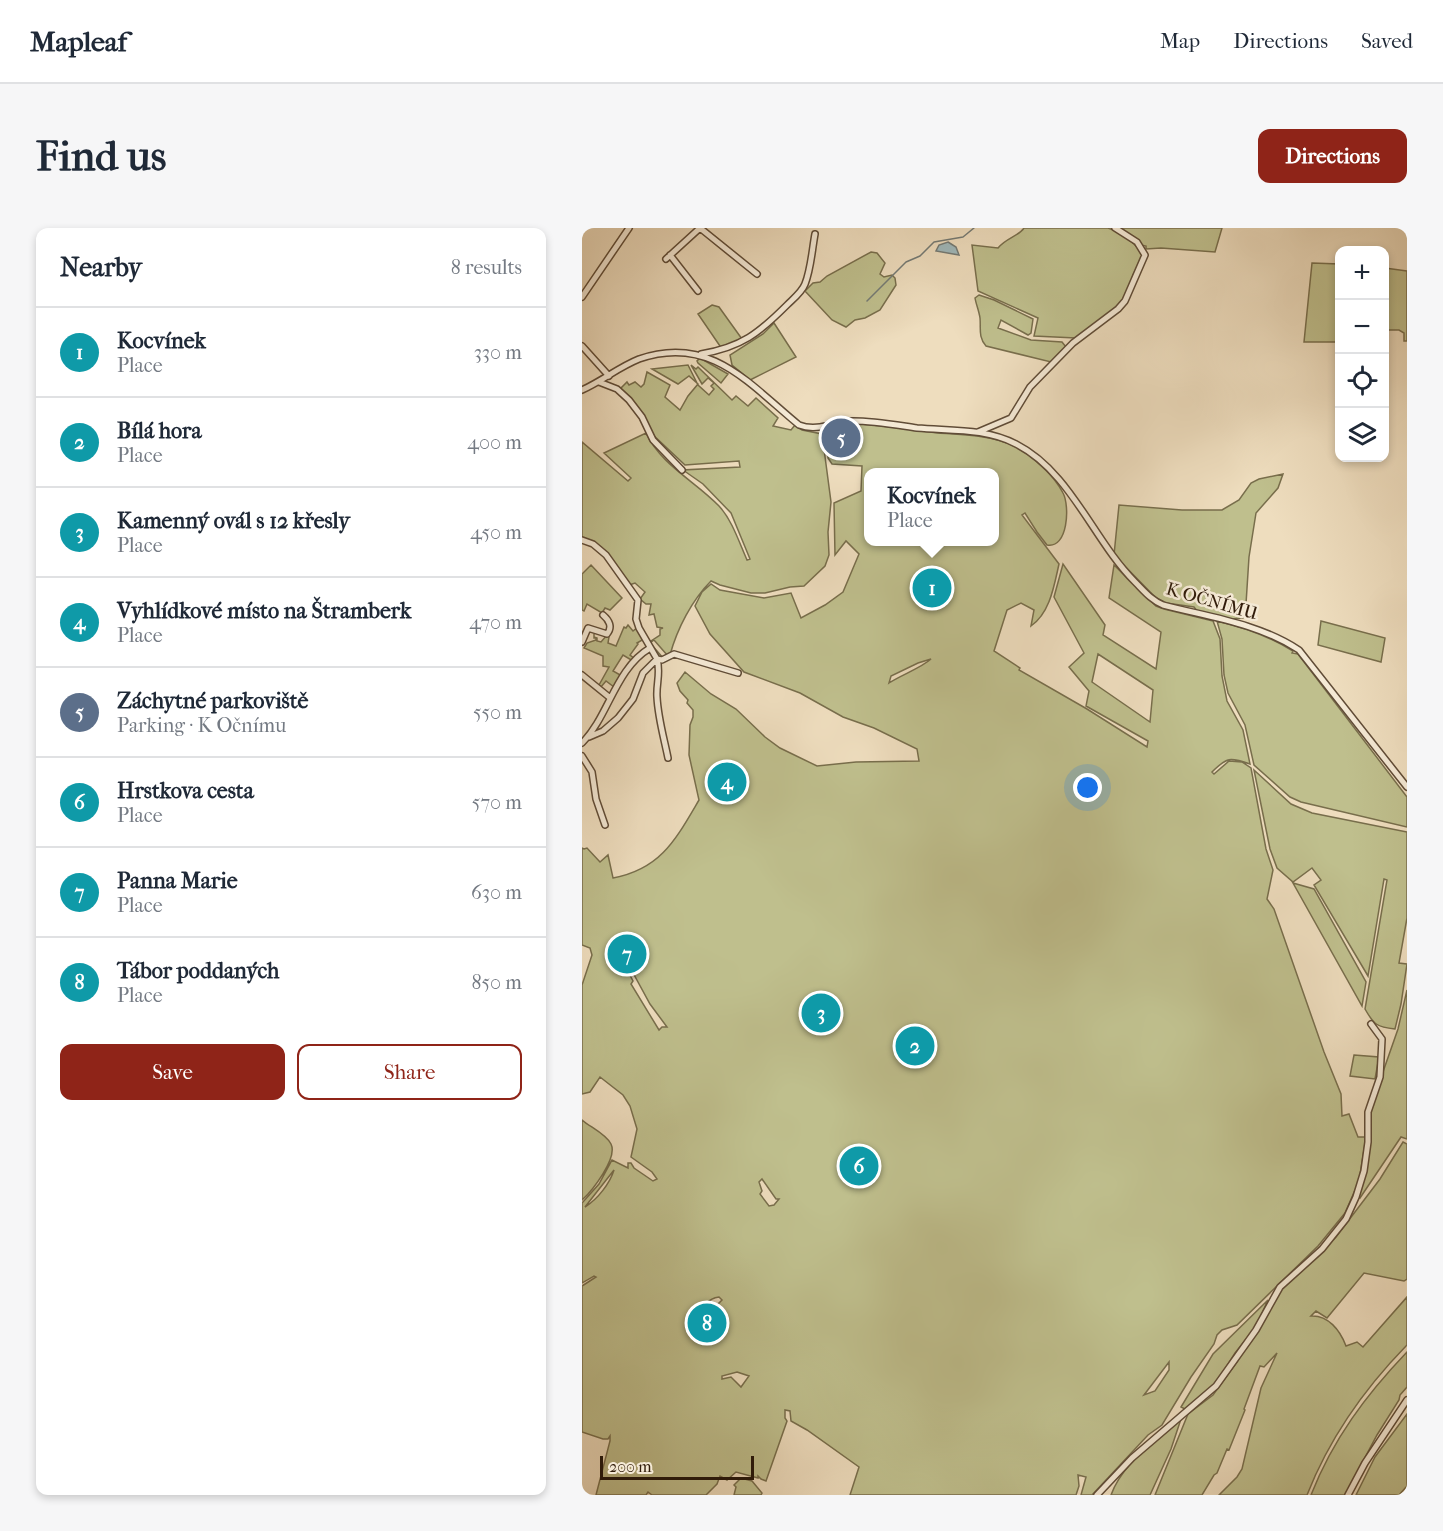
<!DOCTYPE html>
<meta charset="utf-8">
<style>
:root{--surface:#fff;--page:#f6f6f7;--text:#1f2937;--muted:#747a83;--line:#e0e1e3;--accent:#8f2418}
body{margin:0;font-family:"IM FELL French Canon",serif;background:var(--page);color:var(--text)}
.controls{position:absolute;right:18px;top:18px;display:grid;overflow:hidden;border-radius:12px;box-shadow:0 3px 9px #0003}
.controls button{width:54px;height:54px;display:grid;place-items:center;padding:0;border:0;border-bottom:2px solid var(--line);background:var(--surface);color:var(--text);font:30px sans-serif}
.scale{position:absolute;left:18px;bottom:15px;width:154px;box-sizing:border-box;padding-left:6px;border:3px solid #311c0a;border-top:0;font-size:16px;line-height:21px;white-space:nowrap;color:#311c0a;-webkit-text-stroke:4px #f4e9d5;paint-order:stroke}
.you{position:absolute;left:506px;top:560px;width:21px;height:21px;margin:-15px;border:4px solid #fff;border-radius:50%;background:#1a73e8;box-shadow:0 0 0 9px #1a73e833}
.badge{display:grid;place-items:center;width:39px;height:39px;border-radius:50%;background:var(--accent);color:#fff;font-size:20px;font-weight:700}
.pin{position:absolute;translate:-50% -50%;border:3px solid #fff;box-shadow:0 2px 6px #0006}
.popup{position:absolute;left:282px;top:240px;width:135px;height:78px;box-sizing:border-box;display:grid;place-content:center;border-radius:12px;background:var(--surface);filter:drop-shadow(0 2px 4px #0005);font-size:20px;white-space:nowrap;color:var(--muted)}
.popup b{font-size:22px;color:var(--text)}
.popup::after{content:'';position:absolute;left:50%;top:100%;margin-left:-12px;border:12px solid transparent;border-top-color:var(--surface)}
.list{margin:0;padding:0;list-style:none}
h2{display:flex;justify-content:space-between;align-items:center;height:78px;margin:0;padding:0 24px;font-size:26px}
h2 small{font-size:20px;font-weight:400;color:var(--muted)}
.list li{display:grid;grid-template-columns:39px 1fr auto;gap:18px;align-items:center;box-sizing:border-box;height:90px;padding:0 24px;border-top:2px solid var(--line)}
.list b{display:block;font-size:22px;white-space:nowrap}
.list p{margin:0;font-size:20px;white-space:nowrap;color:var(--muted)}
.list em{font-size:20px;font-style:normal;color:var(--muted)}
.actions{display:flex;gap:12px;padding:18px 24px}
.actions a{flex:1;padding:14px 0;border:2px solid var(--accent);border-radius:12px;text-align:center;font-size:21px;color:var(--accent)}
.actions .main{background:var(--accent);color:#fff}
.icon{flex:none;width:33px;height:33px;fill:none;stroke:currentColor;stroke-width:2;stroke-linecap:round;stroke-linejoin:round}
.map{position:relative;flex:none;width:825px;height:1267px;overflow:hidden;border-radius:12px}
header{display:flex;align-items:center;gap:36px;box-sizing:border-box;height:84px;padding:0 30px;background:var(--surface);border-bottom:2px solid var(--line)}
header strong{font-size:28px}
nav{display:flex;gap:33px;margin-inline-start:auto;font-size:21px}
.intro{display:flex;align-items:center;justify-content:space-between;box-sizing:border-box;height:144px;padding:0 36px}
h1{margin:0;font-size:42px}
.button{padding:15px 27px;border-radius:12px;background:var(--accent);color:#fff;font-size:21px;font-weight:700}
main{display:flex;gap:36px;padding:0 36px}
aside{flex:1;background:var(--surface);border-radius:12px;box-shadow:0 3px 9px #0003}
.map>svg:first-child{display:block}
.green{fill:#bfbf8d;stroke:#786e4c;stroke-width:1.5;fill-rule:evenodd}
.water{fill:#9fb9bc;stroke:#737a75;stroke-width:1.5}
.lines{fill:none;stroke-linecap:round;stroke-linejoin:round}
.stream{stroke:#737a75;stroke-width:1.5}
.minor-casing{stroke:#604c37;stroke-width:8}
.minor{stroke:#f4e9d5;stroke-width:5}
.labels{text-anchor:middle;stroke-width:5;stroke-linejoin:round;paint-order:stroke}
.street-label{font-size:18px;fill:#311c0a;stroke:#f4e9d5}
</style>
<header>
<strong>Mapleaf</strong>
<nav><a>Map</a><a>Directions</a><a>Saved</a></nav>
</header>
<div class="intro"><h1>Find us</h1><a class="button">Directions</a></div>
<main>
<aside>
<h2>Nearby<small>8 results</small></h2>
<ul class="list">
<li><span class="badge" style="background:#0f9aa8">1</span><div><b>Kocvínek</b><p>Place</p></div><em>330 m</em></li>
<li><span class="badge" style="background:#0f9aa8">2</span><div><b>Bílá hora</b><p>Place</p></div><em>400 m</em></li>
<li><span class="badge" style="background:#0f9aa8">3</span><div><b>Kamenný ovál s 12 křesly</b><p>Place</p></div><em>450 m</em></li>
<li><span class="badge" style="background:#0f9aa8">4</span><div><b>Vyhlídkové místo na Štramberk</b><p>Place</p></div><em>470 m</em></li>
<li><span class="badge" style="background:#5c6f8a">5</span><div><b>Záchytné parkoviště</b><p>Parking · K Očnímu</p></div><em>550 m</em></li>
<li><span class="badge" style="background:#0f9aa8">6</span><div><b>Hrstkova cesta</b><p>Place</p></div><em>570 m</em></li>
<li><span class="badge" style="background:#0f9aa8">7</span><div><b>Panna Marie</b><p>Place</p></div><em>630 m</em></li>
<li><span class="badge" style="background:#0f9aa8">8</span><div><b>Tábor poddaných</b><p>Place</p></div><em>850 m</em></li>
</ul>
<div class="actions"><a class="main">Save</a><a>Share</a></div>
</aside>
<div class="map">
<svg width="825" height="1267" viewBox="0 0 825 1267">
<rect width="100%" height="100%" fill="#eeddbe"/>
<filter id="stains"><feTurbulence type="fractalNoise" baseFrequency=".00333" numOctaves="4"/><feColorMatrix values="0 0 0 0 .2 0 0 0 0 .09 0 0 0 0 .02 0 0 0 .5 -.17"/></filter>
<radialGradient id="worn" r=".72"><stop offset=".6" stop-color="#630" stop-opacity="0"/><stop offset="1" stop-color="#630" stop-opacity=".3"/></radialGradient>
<path class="green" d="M442,0H526L537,4L550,14L560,24V29L551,47L544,70L537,79L494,110L452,108L456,90L396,63L390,17L416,20C424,10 437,8 442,0Z
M536,0H640L633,24L579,20L564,21V18L559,17Z
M289,24L295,25L303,35L298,46L302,49L310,47L313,50L314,57L298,82L283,90L273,92L264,99L250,92L223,63L231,55L238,54L245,48Z
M730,35L757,36V114H722Z
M803,40L825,43V113H822V105L817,102H803Z
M397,67L412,72L451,91L449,105L446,107L419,92L416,100L449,112L480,114L484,119L469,134L404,118C396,109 399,100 398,90C397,83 394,76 393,70Z
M130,77L137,79L160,111L140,121L116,86Z
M192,95L214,129L168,152L150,137L148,127L181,106Z
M118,130L146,146L139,155L116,135L115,133Z
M106,137L116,157L127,167L132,161L129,158L132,155L126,150L120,156L109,137L114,141L116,139L150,172L154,168L166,178L174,170L196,190L191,198L209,202L213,197L220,202L240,206L249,274L246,304L247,327L243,338L222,358L208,359L183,365H169L138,357L129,353C110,372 95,401 88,427L86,428L72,412L68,415L82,431H75L66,415L78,407V401L81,400L75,399L72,386L67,387L69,376H64L58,371L63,364L53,355L47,357L19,319L0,310V214L46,253L49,250L22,225L64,205C79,237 113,253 137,278C150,292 157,314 165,332L168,331L149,285L121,256L101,242L158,239L157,233L103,237L69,205L61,187L48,169L38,161L45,154L47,157L53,154L59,159L62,156L65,144L88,157L83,169L98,182L106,168L116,156L107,148L96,156L70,141Z
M279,196C305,198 331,202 356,205C382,207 409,207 432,218C450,227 472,247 481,265C488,278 486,321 465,317L455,304L443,285L440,287L477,336C472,358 468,385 449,398L452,382L439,375L425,382L412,423L438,440L437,442L505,481L565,519L566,513L504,478L507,463L487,439L502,425L472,369L481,336L523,397L521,407L574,441L579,404L527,370L532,337L574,378L582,381L631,393L638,411L640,448L645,473L661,502L668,536C648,529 645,529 630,544L632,546L647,533L660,534L669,540L684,621L691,642L685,671L692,681L742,824L759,866L760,888L767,886L776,909H784L777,953L763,985L736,1018L655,1097L640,1102L635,1107L632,1116L609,1149L580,1197L566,1207L510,1267H499L504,1249L496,1247L497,1258L494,1267H268L277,1239L225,1202L209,1193L208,1183L203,1182V1190L205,1193L184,1253L179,1251L176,1248V1250L154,1244L145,1252L138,1248L135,1256L124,1267H70L66,1264L64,1267H14L28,1213V1208L26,1211H21L0,1204V1058L14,1049L12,1048L0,1055V975L17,956L30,932L46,940V935H49L52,940L71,953L75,951L70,944L49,929L55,901L48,878L41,867L18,849L8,864L0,866V757L10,727L8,720L0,717V620L2,621L5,620L18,634L26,627L31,650C79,641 94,611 117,572L107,527L108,497L111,489V482L105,475L106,472L98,463L95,455L103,444L129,466L154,481L183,509L198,520L235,538L274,534L337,533L335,521L292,500L261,489L218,465L162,444L128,406L113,378L120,364L129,356L138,362L182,370L209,365L219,390L243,377L261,364L277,326L264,313L253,327L252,275L279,263L280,238L250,236L246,230V222L272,218L271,197ZM287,244H413V314H287ZM516,426L571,462L568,494L510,454ZM349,431C339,440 319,447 307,455L309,448L336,435ZM40,732H44L68,776L85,799H80L77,802L49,756L51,753ZM32,942C28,955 16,971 3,979ZM180,951L194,971H197L192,977L187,978L178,966L180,963L177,954ZM137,1069L140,1072L132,1080L129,1092L124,1094L121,1091C120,1079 124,1071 137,1069ZM587,1134V1142L573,1163L562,1167ZM155,1144L167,1148L159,1159L149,1149L140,1151V1148Z
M701,246L696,260L674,285L667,329L664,376L665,382L661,390L648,391L615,383L612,379L584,375L574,370L532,327L537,277L600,282H640L657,272L669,255L677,251Z
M9,337L40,370L28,382L23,380L20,385L5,376L2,383L0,382V346Z
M635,393C661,399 688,409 711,423L710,425L716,426L825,569V599L719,574L708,569L672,537L663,497L646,465L642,447L640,411Z
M739,393L803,410L799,434L736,417Z
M46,397L51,403L56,399L62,411L55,415L56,416L48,427L53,431L51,433L41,427L31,443L40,448L32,459L24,453L19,459L17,457L27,439L21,438V428L2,420L5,415L14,412V410H12V406V409L15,410V413L19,414L25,407L27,409L26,415L34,418L42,399L44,400Z
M672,542L709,576L730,585L825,604V690L817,735L825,736L819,776L813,801C795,799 792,797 783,781L805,652L802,651L786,748L732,657L739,652L730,640L711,654L695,640L688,621Z
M711,655L732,661L784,754L780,778Z
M825,762V911L819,909L778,970L776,968L788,881L816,801Z
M772,827L797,829L793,851L768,848Z
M0,892C8,899 24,906 29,916C36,930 10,963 0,972Z
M821,914L825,916V1051L822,1053L782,1045L745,1090L734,1083L729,1088C746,1087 758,1102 764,1118L775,1114L781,1119L825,1069V1117C783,1160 747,1211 725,1267H637L655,1249L660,1241L679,1160L695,1125L682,1139L678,1138L662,1181L663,1182L647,1222L645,1221L635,1245L632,1247L620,1267H573L606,1186L631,1167L655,1134L697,1064L754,1009L798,951Z
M686,1072L673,1100L653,1125L633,1157L603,1181L599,1179L631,1126Z
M825,1124V1159L818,1167L817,1172L795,1207L763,1267H729C751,1211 784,1167 825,1124Z
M825,1186V1258L817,1267H774L793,1229Z
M600,1188L589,1221L568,1267H529C542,1232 575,1215 600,1188Z
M159,1250L170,1253L180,1265L179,1267H152L154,1259L152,1257Z"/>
<path class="water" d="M366,14L374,19L377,27L354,23L357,17Z"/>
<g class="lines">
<path class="stream" d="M285,73L324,34L338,28L352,14L381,9L392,0"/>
<defs>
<path id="minor" d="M88,27L116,63
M84,31L118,0L175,46
M0,69L47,0
M0,118L27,148
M119,126C160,119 177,105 205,77C211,71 220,64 223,56C229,41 230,22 233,6
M17,154L35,161L47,172L60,189L71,212L100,242
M0,162C20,153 37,139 57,131C128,106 167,156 217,197C235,204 253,194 271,193C292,193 314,197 335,200C368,203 404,200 434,216C489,244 511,312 553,354C562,363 569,372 581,377C627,389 676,395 717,422L825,559
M396,204L429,190L448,159L491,115L536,81L543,73L563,27L555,14L533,0
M0,312L11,316L24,327L56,372L54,391L57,400L75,431L80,432L92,426L156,445
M0,414L6,400L25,406C31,399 27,392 21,387
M0,447L27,469
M7,509L21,503L36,490L51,471L61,445L75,431C79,445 74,456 75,469C76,490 82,510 86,530
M0,515C27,488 33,441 68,420
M0,528L10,544L14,571L23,597
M515,1267L550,1230L634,1158L674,1102L698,1059L740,1021L764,991L774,969L782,943L786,914V884L798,849L800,811L789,796
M766,1267L783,1235L825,1172"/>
</defs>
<use href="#minor" class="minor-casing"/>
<use href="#minor" class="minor"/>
</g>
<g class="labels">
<g class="street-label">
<text transform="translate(630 373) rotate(16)" y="6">K OČNÍMU</text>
</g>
</g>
<rect width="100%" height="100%" filter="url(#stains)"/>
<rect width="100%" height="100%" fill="url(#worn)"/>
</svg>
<div class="controls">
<button>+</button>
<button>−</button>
<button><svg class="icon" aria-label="locate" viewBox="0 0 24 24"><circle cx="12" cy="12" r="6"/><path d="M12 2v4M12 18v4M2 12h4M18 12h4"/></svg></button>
<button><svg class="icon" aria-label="layers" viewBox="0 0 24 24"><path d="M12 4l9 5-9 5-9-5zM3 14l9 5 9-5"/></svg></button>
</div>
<div class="scale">200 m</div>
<div class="you"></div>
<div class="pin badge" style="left:350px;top:360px;background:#0f9aa8">1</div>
<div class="popup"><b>Kocvínek</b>Place</div>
<div class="pin badge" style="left:333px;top:818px;background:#0f9aa8">2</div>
<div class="pin badge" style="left:239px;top:785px;background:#0f9aa8">3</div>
<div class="pin badge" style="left:145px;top:554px;background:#0f9aa8">4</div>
<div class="pin badge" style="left:259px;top:210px;background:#5c6f8a">5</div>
<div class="pin badge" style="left:277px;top:938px;background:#0f9aa8">6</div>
<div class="pin badge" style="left:45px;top:726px;background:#0f9aa8">7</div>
<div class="pin badge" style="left:125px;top:1095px;background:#0f9aa8">8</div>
</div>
</main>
